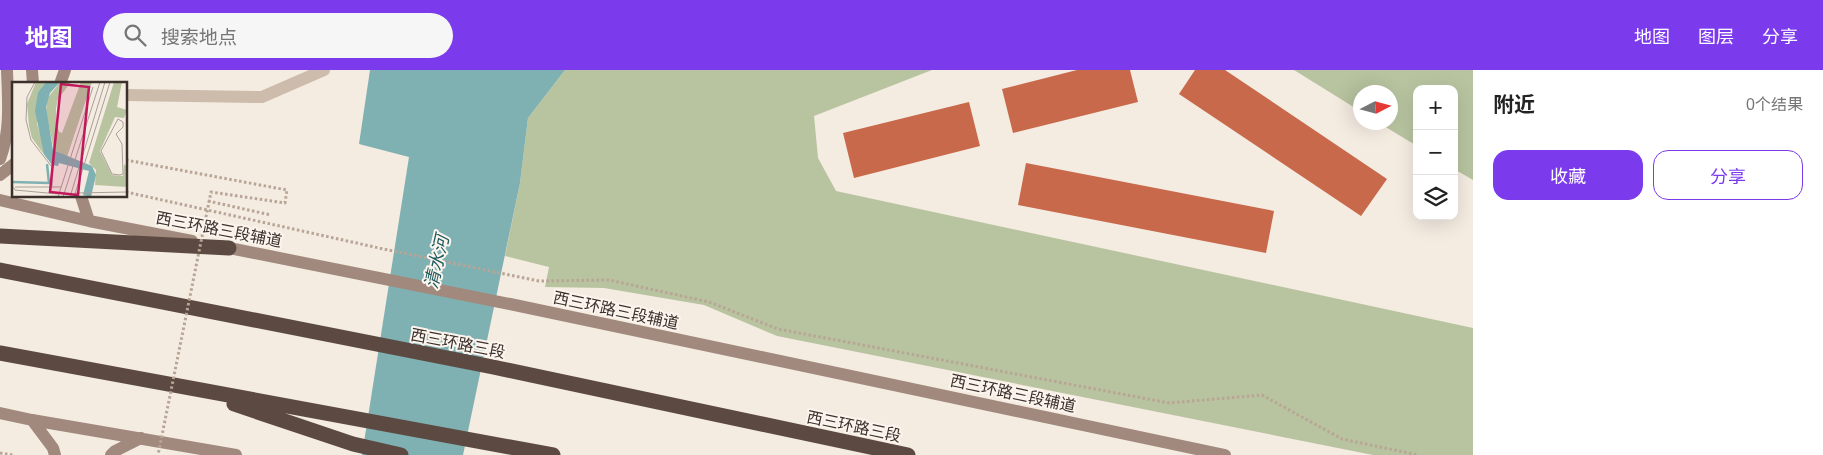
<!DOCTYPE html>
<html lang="zh">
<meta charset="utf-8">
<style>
:root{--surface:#fff;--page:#f6f6f6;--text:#222;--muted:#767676;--line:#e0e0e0;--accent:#7c3aed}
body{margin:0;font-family:Arial,"Noto Sans SC",sans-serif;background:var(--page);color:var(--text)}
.controls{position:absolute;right:15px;top:15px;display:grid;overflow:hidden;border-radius:10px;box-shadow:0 5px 20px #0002}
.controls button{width:45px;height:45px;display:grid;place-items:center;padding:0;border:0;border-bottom:1px solid var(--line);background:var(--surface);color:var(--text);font:25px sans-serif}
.compass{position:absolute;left:1353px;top:15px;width:45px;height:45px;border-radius:50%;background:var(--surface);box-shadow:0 5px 20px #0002;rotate:84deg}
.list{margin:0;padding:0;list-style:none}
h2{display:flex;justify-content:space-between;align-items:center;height:65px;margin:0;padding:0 20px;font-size:21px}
h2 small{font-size:16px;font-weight:400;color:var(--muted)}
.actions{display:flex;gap:10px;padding:15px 20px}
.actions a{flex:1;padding:11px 0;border:1px solid var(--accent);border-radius:15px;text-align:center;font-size:18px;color:var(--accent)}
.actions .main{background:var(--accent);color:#fff}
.icon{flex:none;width:28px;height:28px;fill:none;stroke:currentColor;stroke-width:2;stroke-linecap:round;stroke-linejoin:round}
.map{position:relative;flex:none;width:1473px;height:385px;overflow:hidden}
header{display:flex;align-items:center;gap:30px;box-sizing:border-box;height:70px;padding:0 25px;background:var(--accent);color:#fff}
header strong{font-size:24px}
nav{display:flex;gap:28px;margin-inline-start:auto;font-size:18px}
.search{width:350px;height:45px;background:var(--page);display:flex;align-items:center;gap:12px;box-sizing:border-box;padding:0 18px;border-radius:28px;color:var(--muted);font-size:19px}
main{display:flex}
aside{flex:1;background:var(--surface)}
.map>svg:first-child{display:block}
.green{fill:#b8c4a0}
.water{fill:#7fb0b2}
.building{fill:#c8694b}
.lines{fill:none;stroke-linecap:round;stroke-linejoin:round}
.path{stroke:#b9a596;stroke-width:3;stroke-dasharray:2.5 2.5;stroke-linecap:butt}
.street{stroke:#cdbbac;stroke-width:12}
.secondary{stroke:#a18a7d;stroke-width:12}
.highway{stroke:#5c4a42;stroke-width:15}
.path-bridge{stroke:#b9a596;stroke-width:3;stroke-dasharray:2.5 2.5;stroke-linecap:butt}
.labels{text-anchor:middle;stroke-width:4;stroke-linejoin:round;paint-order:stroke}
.street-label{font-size:16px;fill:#3b302b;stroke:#fbf5ee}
.water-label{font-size:18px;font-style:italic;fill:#1f5a5e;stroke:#fbf5ee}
.inset-river{fill:none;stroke:#7fb0b2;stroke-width:2.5}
.inset-road{fill:none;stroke:#aaa098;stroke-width:1}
.view{fill:#c2185b;fill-opacity:0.15;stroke:#c2185b;stroke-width:2.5}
.inset-edge{fill:none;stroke:#3b302b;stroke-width:2.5}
</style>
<header>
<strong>地图</strong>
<div class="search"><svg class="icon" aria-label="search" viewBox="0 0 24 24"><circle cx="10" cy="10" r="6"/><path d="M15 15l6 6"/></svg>搜索地点</div>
<nav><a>地图</a><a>图层</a><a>分享</a></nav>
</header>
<main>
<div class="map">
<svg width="1473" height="385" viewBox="0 0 1473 385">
<rect width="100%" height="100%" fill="#f4ebe1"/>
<path class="green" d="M565,0H932L814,46L818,88L836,121L1473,258V385H1373L777,266L704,235L604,218L545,217L549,197L505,186L520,113L528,48Z
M1294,0H1473V110L1454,99V19H1417V76L1379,53L1390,52V22H1360V41Z"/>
<path class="water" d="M370,0H565L528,48L520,113L463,385H362L409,87L359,74Z"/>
<path class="building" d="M1077,0H1130L1138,32L1013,63L1002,19Z
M1195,0H1225L1387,109L1361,146L1179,24Z
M969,32L980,76L854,108L843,63Z
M1026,93L1274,141L1266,183L1018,135Z"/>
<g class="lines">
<path class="path" d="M126,122L379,178L539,211L609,210L709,232L778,259L1169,333L1262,325L1342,369L1418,385
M208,131L271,145
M0,383L13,385"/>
<path class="street" d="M126,25L262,27L324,0"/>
<path class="secondary" d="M32,0L33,14
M60,14L65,0
M0,89C11,60 8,31 7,0
M0,105L14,94
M81,126L89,151
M0,130L89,151L192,171
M219,176L510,234L1225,385
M0,343L32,350L236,385
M32,350L53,378L55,385
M111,385L115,381L141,368"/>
<path class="highway" d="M0,166L229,178
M0,200L493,297L908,385
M0,283L553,385
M234,334L353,374L401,385"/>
<path class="path-bridge" d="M126,90L287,120L285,133L211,122L158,385"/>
</g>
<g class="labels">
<g class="street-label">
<text transform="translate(219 159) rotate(11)" y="6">西三环路三段辅道</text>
<text transform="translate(616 240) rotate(12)" y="6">西三环路三段辅道</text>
<text transform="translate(458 273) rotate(11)" y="6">西三环路三段</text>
<text transform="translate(1013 323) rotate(12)" y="6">西三环路三段辅道</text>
<text transform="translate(854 356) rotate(12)" y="6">西三环路三段</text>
</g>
<g class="water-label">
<text transform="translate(437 192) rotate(-77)" y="6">清水河</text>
</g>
</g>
<g transform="translate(12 12)">
<rect width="115" height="115" fill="#f4ebe1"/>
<path d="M24,0H34L26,10L25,42L36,78L20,56L17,44L15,22ZM48,0H59L46,17L44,26V39L47,50L50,51L69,0H80L55,75L42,68L34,30L35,17ZM102,0H110L105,25L115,28L112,36L103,35L88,69L100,93L111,94L112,82L115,85V105L83,103L84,88L77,81Z" fill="#b8c4a0"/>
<path d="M34,0H48L38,11L34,25L41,68L80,84L84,93L79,115L71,113L77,89L47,81L46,84L40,83L32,72L23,29L26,10Z" fill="#7fb0b2"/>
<path class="inset-river" d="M0,100L37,101L35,82"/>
<path class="inset-road" d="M23,0L15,15L14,38L19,58L40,85V104M115,31V84M106,37L111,40V45L104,52L110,62L111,92L108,93L100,92L89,69ZM1,105L3,108L46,112M3,105H49M64,111L115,110M46,115L81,5M51,115L88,0M58,115L93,0M62,115L98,0"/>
<path class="view" d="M49,2L77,5L66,113L38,110Z"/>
<rect width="115" height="115" class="inset-edge"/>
</g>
</svg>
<div class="controls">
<button>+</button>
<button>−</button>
<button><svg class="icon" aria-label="layers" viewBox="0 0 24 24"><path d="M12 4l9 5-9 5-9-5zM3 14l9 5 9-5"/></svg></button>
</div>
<svg class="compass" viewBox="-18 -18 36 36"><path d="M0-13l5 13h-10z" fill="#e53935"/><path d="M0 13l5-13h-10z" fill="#767676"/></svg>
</div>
<aside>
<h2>附近<small>0个结果</small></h2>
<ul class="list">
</ul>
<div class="actions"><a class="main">收藏</a><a>分享</a></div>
</aside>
</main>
